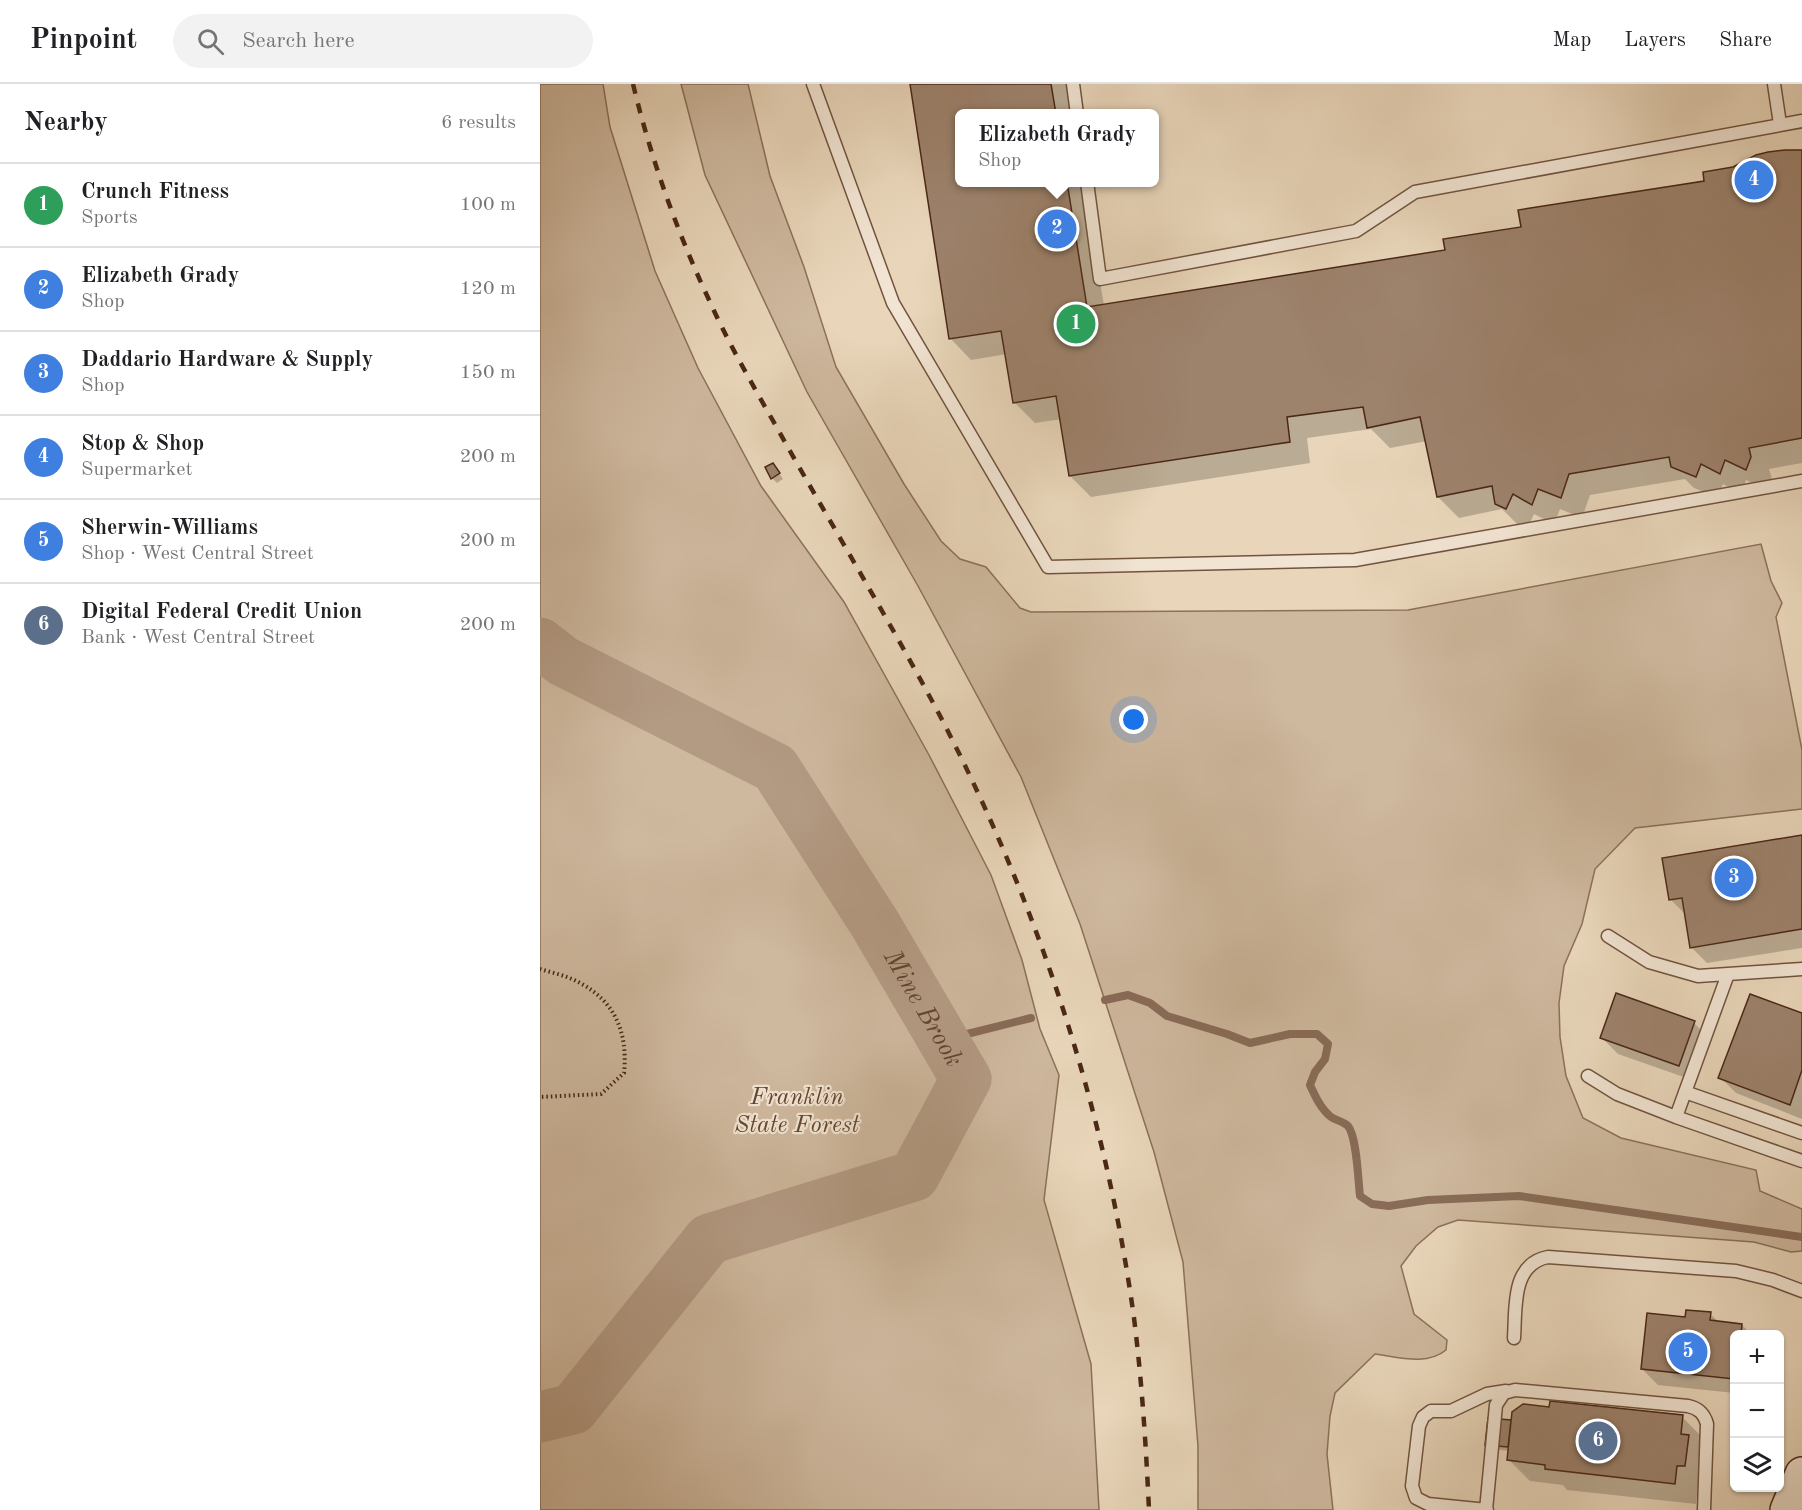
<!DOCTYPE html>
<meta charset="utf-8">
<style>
:root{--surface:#fff;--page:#f2f2f2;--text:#202124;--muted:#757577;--line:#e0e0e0;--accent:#db2777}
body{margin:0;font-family:"Old Standard TT",serif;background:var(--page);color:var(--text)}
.controls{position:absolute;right:18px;bottom:18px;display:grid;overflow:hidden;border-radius:9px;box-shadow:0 2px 4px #0004}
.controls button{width:54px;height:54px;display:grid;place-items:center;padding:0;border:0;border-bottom:2px solid var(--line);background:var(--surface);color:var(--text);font:30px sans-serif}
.you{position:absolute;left:594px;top:636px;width:21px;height:21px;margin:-15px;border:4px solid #fff;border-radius:50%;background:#1a73e8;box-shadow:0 0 0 9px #1a73e833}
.badge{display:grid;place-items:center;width:39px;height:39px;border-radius:50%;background:var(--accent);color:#fff;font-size:20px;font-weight:700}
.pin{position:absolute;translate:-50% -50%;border:3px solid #fff;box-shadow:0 2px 6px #0006}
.popup{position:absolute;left:415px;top:25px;width:204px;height:78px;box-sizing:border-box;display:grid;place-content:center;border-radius:9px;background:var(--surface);filter:drop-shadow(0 2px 4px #0005);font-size:20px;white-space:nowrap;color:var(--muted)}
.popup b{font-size:22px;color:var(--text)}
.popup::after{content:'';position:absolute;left:50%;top:100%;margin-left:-12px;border:12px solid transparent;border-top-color:var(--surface)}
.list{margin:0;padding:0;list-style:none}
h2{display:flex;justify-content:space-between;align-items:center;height:78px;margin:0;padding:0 24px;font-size:26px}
h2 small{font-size:20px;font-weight:400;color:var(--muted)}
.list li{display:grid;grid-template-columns:39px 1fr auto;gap:18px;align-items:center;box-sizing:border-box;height:84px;padding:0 24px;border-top:2px solid var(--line)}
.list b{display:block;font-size:22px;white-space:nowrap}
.list p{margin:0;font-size:20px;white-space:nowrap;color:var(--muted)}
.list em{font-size:20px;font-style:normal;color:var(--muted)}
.icon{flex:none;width:33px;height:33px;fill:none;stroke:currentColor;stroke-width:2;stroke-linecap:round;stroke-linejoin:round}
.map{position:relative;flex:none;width:1262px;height:1426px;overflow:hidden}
header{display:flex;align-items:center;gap:36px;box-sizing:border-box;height:84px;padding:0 30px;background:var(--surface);border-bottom:2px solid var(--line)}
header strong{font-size:28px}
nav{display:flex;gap:33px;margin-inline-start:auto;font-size:21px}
.search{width:420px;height:54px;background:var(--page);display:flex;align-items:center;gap:15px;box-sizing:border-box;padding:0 21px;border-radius:33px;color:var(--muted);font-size:22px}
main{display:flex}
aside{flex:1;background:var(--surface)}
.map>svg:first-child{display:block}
.green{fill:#ceb89e;stroke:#8c705a;stroke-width:1.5}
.shadow{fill:#0003}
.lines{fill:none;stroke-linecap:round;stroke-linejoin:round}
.stream{stroke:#896c58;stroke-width:8}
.river{stroke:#b39a83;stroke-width:51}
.building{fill:#9d826c;stroke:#4a2717;stroke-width:1.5}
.service-casing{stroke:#725340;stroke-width:15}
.secondary-casing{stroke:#4a2717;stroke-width:36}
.path{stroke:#4a2717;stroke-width:4;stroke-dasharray:1.5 3;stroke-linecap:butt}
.service{stroke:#f1e4d2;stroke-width:12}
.secondary{stroke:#f1e4d2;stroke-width:33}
.rail{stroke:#4a2717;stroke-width:4.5;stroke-dasharray:10 10;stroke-linecap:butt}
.labels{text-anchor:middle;stroke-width:4.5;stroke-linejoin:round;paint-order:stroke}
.park-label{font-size:24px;font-style:italic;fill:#644432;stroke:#f1e4d2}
.water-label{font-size:26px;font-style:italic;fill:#644432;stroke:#f1e4d2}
</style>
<header>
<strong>Pinpoint</strong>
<div class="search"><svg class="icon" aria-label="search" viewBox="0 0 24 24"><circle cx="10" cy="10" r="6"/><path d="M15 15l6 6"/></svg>Search here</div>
<nav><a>Map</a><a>Layers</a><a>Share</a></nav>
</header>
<main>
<aside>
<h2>Nearby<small>6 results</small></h2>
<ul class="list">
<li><span class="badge" style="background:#2e9e5b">1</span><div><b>Crunch Fitness</b><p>Sports</p></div><em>100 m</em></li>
<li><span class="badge" style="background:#3f7fe0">2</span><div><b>Elizabeth Grady</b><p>Shop</p></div><em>120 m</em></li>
<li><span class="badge" style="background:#3f7fe0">3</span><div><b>Daddario Hardware &amp; Supply</b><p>Shop</p></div><em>150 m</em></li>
<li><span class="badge" style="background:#3f7fe0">4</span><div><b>Stop &amp; Shop</b><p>Supermarket</p></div><em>200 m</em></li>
<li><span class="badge" style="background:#3f7fe0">5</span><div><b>Sherwin-Williams</b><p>Shop · West Central Street</p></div><em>200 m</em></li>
<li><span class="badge" style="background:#5c6f8a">6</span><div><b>Digital Federal Credit Union</b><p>Bank · West Central Street</p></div><em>200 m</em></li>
</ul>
</aside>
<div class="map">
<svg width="1262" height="1426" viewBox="0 0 1262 1426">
<rect width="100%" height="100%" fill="#e9d6ba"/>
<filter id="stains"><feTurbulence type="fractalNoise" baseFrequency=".00333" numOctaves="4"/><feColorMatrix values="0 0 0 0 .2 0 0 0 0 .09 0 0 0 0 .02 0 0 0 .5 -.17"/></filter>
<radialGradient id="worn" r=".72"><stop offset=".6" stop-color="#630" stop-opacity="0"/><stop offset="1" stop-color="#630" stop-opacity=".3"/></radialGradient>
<path class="green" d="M0,0H63L70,43L115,187L158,284L221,402L304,518L389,671L451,791L482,876L500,945L519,991L504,1116L551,1280L559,1426H0Z
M141,0H208L230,92L264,183L296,283L364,400L401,457L420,475L446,483L480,524L491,528L868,526L1221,460L1231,497L1242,519L1236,533L1262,666V725L1095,744L1055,785L1042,840L1024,882L1019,919L1020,953L1026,992L1043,1034L1081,1054L1216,1086L1220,1107L1262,1125V1167L1251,1168L1214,1158L918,1136L898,1143L876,1162L861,1182L874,1230L907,1256L906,1266C887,1282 858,1273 835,1270L795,1309L790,1332L787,1370L793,1426H658V1362L643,1178L614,1068L540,840L481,693L378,502L267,308L165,91Z"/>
<path class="shadow" d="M372,0H528L533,30H420V98H544L564,222L907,167L983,144L1166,98L1262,69V379L1229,385L1232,395L1228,406L1206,396L1201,410L1183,400L1177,413L1154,404L1145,395L1050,411L1042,434L1020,425L1014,440L994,430L987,445L978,441L962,425L919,434L898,413L887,357L850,364L831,345L767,354L770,379L551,413L530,392L522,335L495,339L474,318L467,270L431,276L410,254Z
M233,380L243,395L237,399L232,394Z
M1262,753V864L1167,879L1151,863L1146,831L1130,815Z
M1262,930V1035L1196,1009L1180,993Z
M1154,939L1170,955L1155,997L1078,970L1062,954Z
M1170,1230L1180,1239L1202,1241L1211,1250H1194V1309L1118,1301L1102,1285L1146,1235Z
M1142,1333L1163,1354L1165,1403L1158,1402L1156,1420L1027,1406L1023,1401L990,1397L969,1376L970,1367L952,1365L971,1338L973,1340Z"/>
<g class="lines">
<path class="stream" d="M565,916L588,911L610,919L627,932L687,950L710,959L750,950H777L788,960L785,975L775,988L770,1001C775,1012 781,1025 791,1033C797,1037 803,1037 808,1042C817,1053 818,1096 820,1112L832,1120L849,1122L888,1116L979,1112L1262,1153
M403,956L491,934"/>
<path class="river" id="s1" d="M0,559L23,577L235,684L335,840L426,995L374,1092L169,1155L33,1325L0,1333"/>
</g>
<path class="building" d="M370,0H511L516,30H420V98H527L547,223L905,166L903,155L981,143L978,126L1164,97L1163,88L1193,83L1216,71L1228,68L1245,66H1262V354L1209,364L1211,373L1206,386L1185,376L1180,390L1161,380L1156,393L1131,383L1129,373L1029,390L1021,414L998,405L992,421L973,410L966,425L955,420L952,402L897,413L880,333L827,344L823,323L747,333L750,358L529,392L516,312L473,319L461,247L409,255Z
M233,379L240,389L231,395L225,383Z
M1262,751V845L1150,864L1142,814L1129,816L1122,774Z
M1076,909L1155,937L1139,982L1060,954Z
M1210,910L1262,929V986L1250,1021L1178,994Z
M1146,1226L1171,1228L1170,1236L1202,1240L1201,1250H1194V1295L1101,1285L1107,1229L1145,1233Z
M1010,1317L1143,1331L1141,1350L1149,1351L1145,1382H1137L1135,1400L1005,1385V1381L967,1376L972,1328L983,1320L1009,1323Z
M948,1334L971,1336L968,1363L945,1361Z"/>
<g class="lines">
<defs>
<path id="service" d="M273,0L353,219L508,483L815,476L1262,397
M533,0L537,30
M1234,0L1240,40
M547,98L560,195L816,147L875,108L1262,37
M1068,852L1109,878L1158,892L1262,885
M1188,890L1136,1033L1262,1077
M1048,992L1077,1010L1136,1033
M1145,1008L1262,1049
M974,1254C976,1224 971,1180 1008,1173L1196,1187L1233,1196L1262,1207
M946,1426L956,1321L964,1309L975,1306L1148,1322C1158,1324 1164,1329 1167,1340L1164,1426
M947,1426L888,1420L876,1414L872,1402L879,1342L883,1333L891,1327H911L947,1310L966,1307"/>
<path id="secondary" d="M1247,1426L1262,1390"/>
</defs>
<use href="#service" class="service-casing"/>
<use href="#secondary" class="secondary-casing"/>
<path class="path" d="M0,885C13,889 28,892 40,899C76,918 88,950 84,989L61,1010L0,1013"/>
<use href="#service" class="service"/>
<use href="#secondary" class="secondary"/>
<path class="rail" d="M93,0C111,75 137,148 170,218C192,267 220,313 246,360C297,450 350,538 398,628C497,817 565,1023 594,1234C602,1298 606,1362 609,1426"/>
</g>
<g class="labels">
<g class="park-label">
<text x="257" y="1020">Franklin<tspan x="257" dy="28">State Forest</tspan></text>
</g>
<g class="water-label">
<text dy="9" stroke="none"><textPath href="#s1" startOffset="549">Mine Brook</textPath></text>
</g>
</g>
<rect width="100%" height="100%" filter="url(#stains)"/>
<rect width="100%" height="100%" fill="url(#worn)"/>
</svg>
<div class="controls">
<button>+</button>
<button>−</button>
<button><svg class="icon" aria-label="layers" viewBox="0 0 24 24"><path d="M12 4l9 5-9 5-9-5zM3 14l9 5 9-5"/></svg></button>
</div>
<div class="you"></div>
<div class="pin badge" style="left:536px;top:240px;background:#2e9e5b">1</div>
<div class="pin badge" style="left:517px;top:145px;background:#3f7fe0">2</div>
<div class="popup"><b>Elizabeth Grady</b>Shop</div>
<div class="pin badge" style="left:1194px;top:794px;background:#3f7fe0">3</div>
<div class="pin badge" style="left:1214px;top:96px;background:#3f7fe0">4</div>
<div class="pin badge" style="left:1148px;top:1268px;background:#3f7fe0">5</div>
<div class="pin badge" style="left:1058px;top:1357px;background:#5c6f8a">6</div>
</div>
</main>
